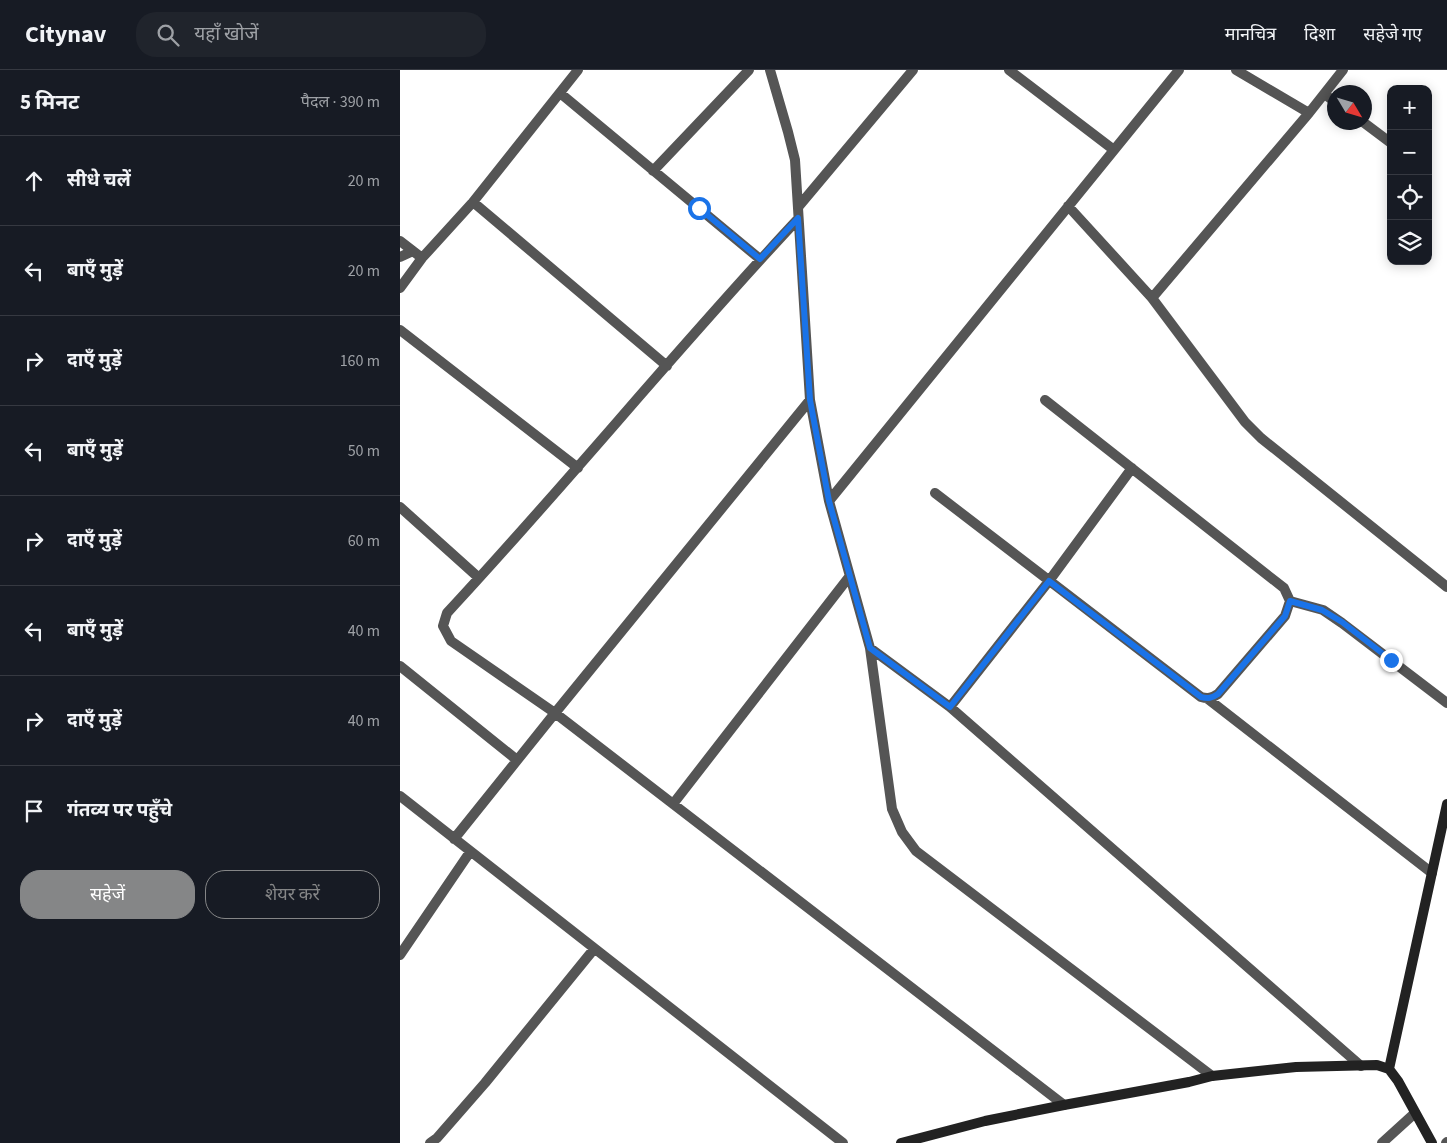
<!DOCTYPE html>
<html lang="hi">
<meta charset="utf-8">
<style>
:root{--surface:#171b24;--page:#20242c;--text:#f1f3f6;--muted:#9ea1a6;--line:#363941;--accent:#858687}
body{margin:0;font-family:"Source Sans 3","Noto Sans Devanagari",sans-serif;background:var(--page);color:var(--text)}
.controls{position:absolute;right:15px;top:15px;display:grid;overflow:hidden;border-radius:10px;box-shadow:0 2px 12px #0003}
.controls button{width:45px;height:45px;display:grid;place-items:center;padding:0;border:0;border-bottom:1px solid var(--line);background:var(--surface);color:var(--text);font:25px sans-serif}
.compass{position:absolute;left:927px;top:15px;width:45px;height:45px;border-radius:50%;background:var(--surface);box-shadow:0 2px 12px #0003;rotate:128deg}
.stop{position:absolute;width:15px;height:15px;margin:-11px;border:4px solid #1a73e8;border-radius:50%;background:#fff}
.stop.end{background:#1a73e8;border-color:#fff;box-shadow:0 1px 5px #0008}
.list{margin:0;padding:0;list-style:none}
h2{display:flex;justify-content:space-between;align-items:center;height:65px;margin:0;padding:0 20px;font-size:21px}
h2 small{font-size:16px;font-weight:400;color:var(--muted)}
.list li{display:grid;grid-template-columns:32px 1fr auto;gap:15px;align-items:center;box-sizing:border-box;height:90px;padding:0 20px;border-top:1px solid var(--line)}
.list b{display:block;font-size:19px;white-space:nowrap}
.list em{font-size:16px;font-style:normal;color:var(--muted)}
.actions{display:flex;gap:10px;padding:15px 20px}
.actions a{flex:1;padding:11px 0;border:1px solid var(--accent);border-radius:20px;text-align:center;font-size:18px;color:var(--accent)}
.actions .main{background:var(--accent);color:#fff}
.icon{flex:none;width:28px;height:28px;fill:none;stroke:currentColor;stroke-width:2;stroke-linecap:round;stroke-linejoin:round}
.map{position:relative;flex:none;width:1047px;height:1073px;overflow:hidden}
header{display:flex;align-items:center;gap:30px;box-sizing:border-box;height:70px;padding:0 25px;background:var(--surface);border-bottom:1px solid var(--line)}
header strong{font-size:24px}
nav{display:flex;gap:28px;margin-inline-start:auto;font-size:18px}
.search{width:350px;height:45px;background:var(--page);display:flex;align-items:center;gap:12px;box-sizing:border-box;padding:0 18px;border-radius:20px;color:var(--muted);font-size:19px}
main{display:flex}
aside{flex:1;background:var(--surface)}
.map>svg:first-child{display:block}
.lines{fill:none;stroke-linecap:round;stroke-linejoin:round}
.lane{stroke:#555;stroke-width:10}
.street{stroke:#555;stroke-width:10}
.secondary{stroke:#222;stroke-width:10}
.route{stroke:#1a73e8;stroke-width:6}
</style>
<header>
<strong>Citynav</strong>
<div class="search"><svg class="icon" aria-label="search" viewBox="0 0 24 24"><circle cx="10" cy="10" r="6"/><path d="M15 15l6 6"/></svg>यहाँ खोजें</div>
<nav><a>मानचित्र</a><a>दिशा</a><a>सहेजे गए</a></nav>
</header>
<main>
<aside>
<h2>5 मिनट<small>पैदल · 390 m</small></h2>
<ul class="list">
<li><svg class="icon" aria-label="ahead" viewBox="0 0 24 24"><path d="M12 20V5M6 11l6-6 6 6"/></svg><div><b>सीधे चलें</b></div><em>20 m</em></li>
<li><svg class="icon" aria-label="left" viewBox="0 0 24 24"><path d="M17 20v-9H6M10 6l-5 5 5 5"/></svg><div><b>बाएँ मुड़ें</b></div><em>20 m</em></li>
<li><svg class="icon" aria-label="right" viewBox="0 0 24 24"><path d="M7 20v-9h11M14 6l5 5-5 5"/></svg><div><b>दाएँ मुड़ें</b></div><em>160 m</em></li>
<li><svg class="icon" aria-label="left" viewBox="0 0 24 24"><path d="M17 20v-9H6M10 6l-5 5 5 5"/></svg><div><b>बाएँ मुड़ें</b></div><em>50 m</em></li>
<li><svg class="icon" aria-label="right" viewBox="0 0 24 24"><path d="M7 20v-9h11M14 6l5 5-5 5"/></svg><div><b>दाएँ मुड़ें</b></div><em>60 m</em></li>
<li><svg class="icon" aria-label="left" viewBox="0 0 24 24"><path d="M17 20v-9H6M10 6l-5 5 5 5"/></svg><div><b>बाएँ मुड़ें</b></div><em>40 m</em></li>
<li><svg class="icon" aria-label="right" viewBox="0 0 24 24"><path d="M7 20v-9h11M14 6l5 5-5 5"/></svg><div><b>दाएँ मुड़ें</b></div><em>40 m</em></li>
<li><svg class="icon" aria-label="arrive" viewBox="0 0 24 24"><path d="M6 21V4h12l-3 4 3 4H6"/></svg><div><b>गंतव्य पर पहुँचे</b></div></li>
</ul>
<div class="actions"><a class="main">सहेजें</a><a>शेयर करें</a></div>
</aside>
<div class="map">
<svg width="1047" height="1073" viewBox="0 0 1047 1073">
<rect width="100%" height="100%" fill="#fff"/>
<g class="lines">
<path class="lane" d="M1046,1073L1047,1072"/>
<path class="street" d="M370,0L388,62L395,90L410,330L429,431L470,578L492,739L502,762L516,781L812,1006
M609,0L714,80
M836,0L909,43
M160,23L360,189
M924,24L934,31
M963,52L991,73
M253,101L349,0
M73,132L267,296
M399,136L513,0
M668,136L752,228L845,352L861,368L1047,517
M398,149C278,277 167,414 47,543L43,556L51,571L155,643L664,1035
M0,171L22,188
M0,187L13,181
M0,218L22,188L73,132L178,0
M752,228L909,43L943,0
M0,260L178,398
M535,423L801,627C808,629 812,628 818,624L885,546L890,531L884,518L645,330
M429,431L779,0
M0,437L79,508
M890,531L923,540L942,553L1047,633
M470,578L550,637L961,996
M0,596L117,690
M808,629L1032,803
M550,637L649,511L732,398
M0,726L443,1073
M273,734L449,507
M54,769L155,643L410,330
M0,885L70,782
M30,1073L37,1068L85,1013L194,879
M982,1073L1015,1043"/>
<path class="secondary" d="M989,999L1047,734
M501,1073L585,1051L664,1035L789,1012L812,1006L896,997L977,995L989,999L998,1011L1032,1073"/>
</g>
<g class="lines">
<path class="route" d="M299,138L360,189L398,148L410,330L429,431L470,578L550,637L649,511L801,627C808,629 812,628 818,624L885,546L890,531L922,540L942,552L991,590"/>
</g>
</svg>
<div class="controls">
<button>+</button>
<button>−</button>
<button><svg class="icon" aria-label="locate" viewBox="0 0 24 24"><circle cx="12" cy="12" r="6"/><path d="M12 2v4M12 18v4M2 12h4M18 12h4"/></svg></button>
<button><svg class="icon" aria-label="layers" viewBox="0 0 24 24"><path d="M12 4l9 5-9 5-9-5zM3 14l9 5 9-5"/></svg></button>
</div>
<svg class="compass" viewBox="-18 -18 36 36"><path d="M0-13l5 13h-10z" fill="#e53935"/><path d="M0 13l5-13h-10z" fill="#9ea1a6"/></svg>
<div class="stop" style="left:299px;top:138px"></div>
<div class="stop end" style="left:991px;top:590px"></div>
</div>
</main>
